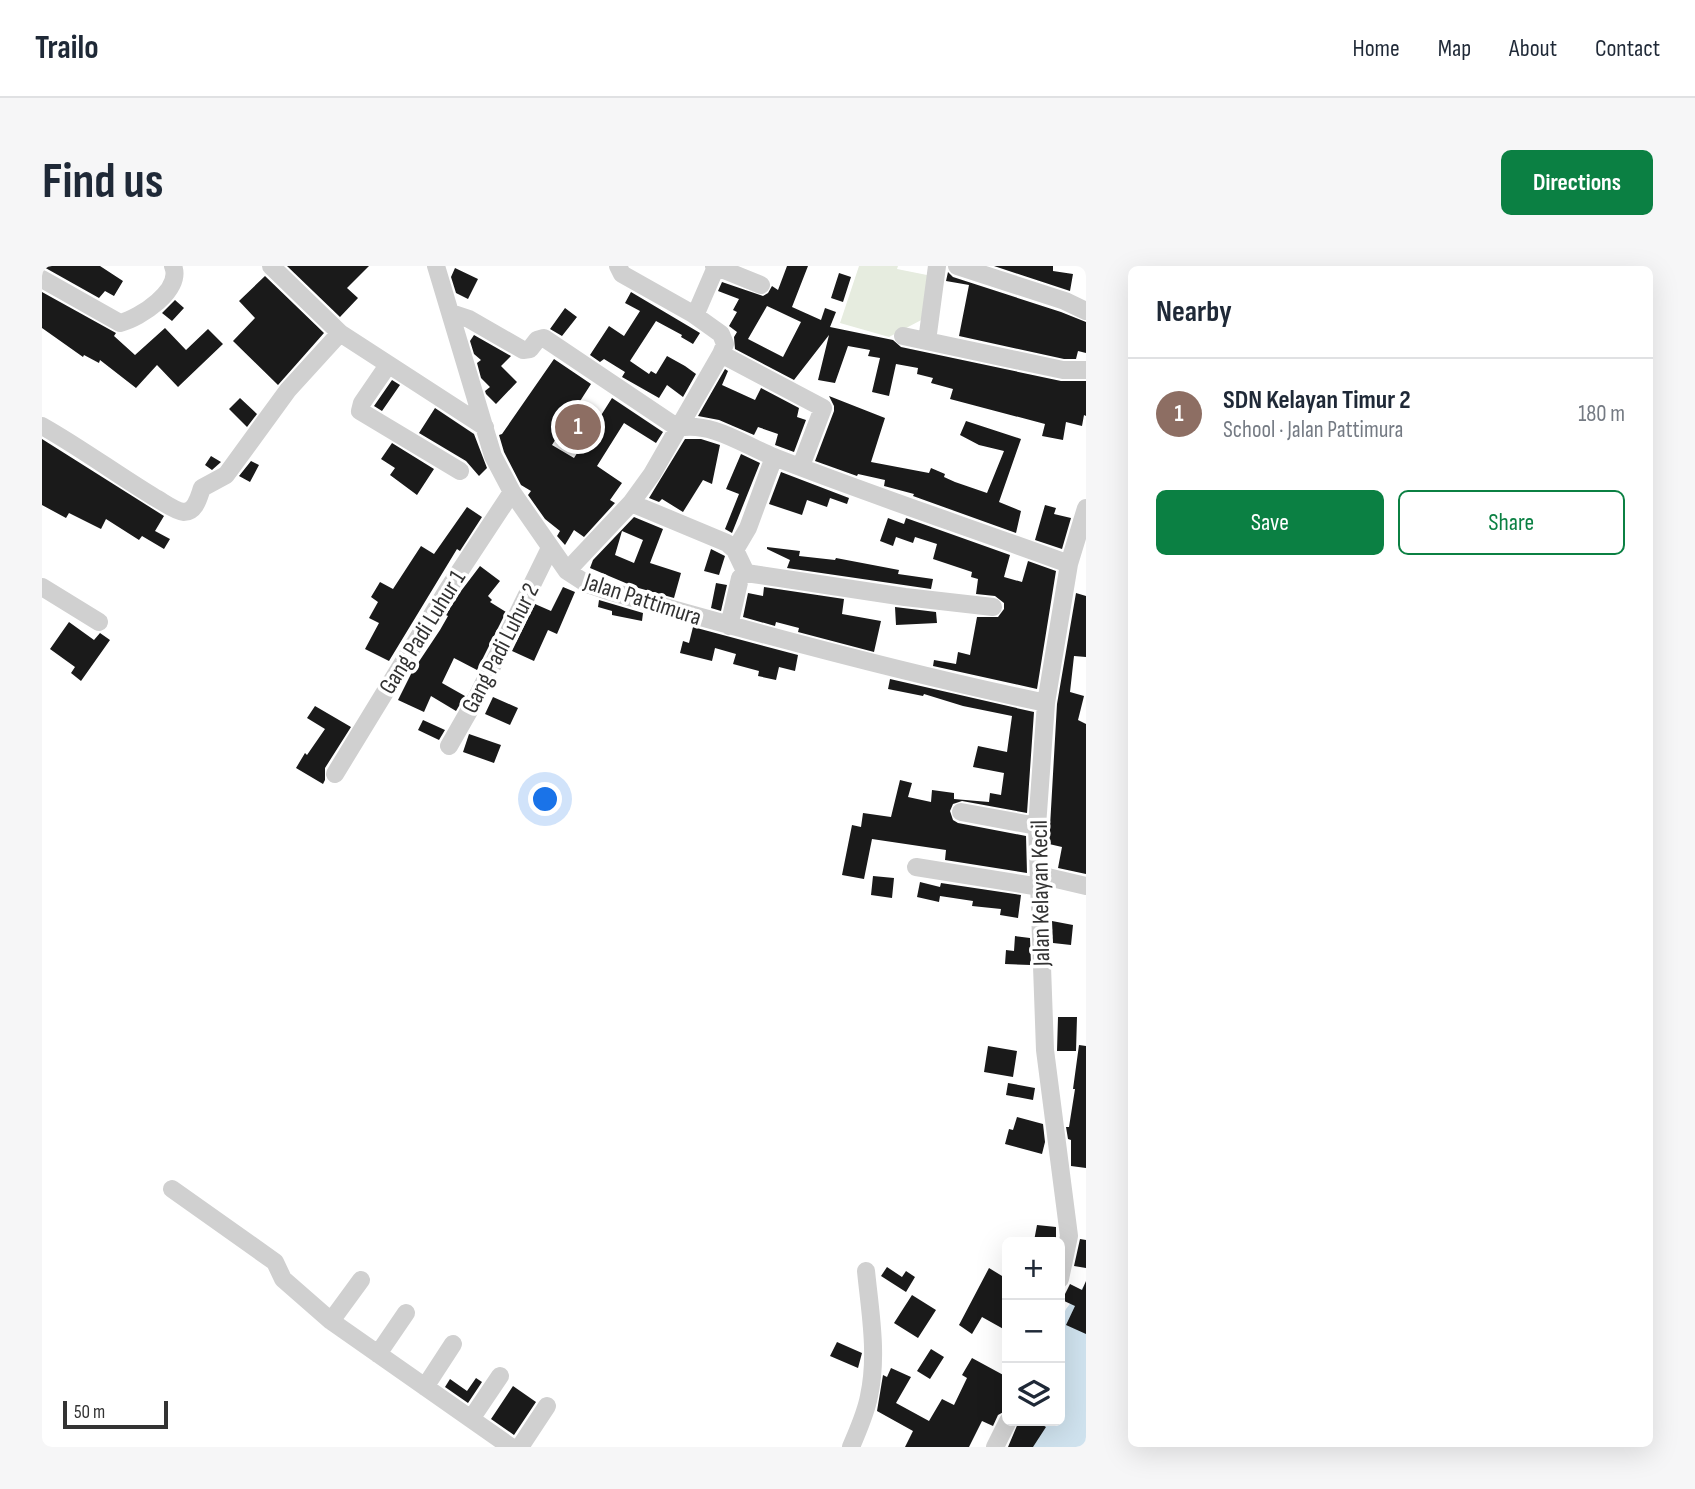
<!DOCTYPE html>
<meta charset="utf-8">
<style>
:root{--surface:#fff;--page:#f6f6f7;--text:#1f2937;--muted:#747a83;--line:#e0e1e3;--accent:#0b8043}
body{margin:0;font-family:"Sofia Sans Condensed",sans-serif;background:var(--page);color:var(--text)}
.controls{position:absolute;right:21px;bottom:21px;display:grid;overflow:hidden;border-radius:10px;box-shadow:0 7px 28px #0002}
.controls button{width:63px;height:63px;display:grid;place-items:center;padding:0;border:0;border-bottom:2px solid var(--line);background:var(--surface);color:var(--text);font:35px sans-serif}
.scale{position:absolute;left:21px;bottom:18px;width:105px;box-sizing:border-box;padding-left:7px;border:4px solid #333;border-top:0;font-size:19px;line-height:24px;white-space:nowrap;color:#333;-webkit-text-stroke:5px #fff;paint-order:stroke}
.you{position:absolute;left:504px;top:534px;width:24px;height:24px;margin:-18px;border:5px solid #fff;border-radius:50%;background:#1a73e8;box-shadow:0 0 0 10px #1a73e833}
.badge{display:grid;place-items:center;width:46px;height:46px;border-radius:50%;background:var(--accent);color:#fff;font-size:23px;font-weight:700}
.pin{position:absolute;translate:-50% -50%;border:4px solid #fff;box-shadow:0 2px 7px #0006}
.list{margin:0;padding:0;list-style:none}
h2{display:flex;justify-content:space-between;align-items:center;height:91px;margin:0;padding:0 28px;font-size:30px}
h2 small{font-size:23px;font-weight:400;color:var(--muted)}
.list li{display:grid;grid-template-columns:46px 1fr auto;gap:21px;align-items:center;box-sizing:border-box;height:112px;padding:0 28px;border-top:2px solid var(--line)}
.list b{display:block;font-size:26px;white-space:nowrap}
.list p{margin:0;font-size:23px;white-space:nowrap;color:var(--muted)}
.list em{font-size:23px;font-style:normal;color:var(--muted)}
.actions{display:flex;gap:14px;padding:21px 28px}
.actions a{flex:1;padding:16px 0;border:2px solid var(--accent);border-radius:10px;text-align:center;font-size:24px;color:var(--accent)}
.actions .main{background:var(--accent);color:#fff}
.icon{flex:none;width:38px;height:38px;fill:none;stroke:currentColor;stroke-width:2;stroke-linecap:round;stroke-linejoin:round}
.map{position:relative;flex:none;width:1044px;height:1181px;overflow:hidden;border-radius:10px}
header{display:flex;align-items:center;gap:42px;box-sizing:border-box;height:98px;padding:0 35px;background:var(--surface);border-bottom:2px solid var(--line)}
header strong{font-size:33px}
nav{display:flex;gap:38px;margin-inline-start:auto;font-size:24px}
.intro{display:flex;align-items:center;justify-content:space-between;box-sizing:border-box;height:168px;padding:0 42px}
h1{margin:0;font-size:49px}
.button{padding:18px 32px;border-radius:10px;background:var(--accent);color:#fff;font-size:24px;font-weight:700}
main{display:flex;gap:42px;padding:0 42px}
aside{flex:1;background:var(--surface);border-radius:10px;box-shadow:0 7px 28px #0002}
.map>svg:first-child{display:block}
.green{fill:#e6ecdf}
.water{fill:#cfe2ee}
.building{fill:#1a1a1a;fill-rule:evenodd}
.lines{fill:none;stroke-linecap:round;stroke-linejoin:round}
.minor{stroke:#d0d0d0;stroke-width:18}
.labels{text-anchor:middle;stroke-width:7;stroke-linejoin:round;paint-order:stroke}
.street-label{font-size:24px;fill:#333;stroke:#fff}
</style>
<header>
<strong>Trailo</strong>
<nav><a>Home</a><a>Map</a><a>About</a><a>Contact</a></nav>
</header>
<div class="intro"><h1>Find us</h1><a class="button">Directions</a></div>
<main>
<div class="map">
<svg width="1044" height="1181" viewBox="0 0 1044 1181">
<rect width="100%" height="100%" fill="#fff"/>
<path class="green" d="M817,0H856L855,3L890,10L885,51L847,71L798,57Z"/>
<path class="water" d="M1044,1017V1181H967L977,1155H1018V1056L1024,1043Z"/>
<path class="building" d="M0,0H58L81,15L72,30L63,25L57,32Z
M245,0H327L305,22L316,32L298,51Z
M745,0H766L750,41L779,54L783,42L794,46L788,61L851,74L859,81L1019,115H1044V150L1042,149L1040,160L1024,156L1021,174L1000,170L1003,158L908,133L911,123L889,117L891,112L875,108L876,102L854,98L847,130L830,126L838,92L826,90L828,84L806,80L793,117L776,114L787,69L752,114L693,83L692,71L695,66L687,60L695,46L691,44L697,33L676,25L680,16L721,30L726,27L730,20L736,24ZM725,40L759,56L741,91L706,73Z
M952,0H1011V5L1031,8L1028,25Z
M413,2L436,13L426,33L414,27L409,11Z
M906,6L911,11L1019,46L1044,56V87L1036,85L1034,93H1022L917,70L927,19L904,15Z
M797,7L809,11L801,36L789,32Z
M223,10L282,67L236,119L191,75L213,52L197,35Z
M0,26L74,67L72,70L93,89L123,62L144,84L166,63L181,78L136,121L115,99L94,122L58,94L57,97L42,89L41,91L0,62Z
M589,26L658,67L651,78L639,71L640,69L614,55L588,95L607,108L609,105L614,108L625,90L643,100L654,108L641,131L625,119L617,132L580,111L583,106L562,93L558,96L548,89L567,60L582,70L598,45L583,37Z
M133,34L142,42L130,55L120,47Z
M523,42L535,51L520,70L508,63Z
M432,69L469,90L459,100L475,116L454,138L444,128L443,125L448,121L439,112L435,97L439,94L432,88L428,75Z
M512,93L549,118L510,179L532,192L570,132L621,166L614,177L582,157L555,200L580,217L568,234L573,237L542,271L532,264L523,279L515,270L518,265L503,253L486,229L489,225L479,219L462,186L457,169L460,168Z
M683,103L686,105L680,119L713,134L719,122L757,142L755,151L764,154L752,186L733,179L736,168L716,161L712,169L677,154L656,150Z
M350,114L358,119L340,145L332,140Z
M787,130L843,152L829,196L887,207L889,202L903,208L902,211L913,216L945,227L962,185L937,179L918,169L924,155L979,173L957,236L979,245L974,267L871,230L872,228L842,220L843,214L816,208L815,210L773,195L792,145V140Z
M198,132L215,148L205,161L187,143Z
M393,142L432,168L445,202L437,210L424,195L377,167Z
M0,173L122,250L113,265L128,273L122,283L100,270L97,274L64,253L59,263L27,247L24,252L0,239Z
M643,173H659L678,179L670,218L661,214L641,246L620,233L617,236L607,232Z
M350,177L392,203L375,229L348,209L353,202L339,193Z
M699,188L718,197L690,267L683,263L697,228L684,223Z
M169,190L179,196L170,204L163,199Z
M209,195L217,199L208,216L197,210Z
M739,206L807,232L805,238L788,232L785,241L765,234L760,249L727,238Z
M1003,239L1014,242L1012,248L1029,252L1020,283L993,274Z
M425,241L440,251L418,285L415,283L347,395L323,383L337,357L327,352L336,336L329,331L338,316L351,323L379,280L392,288Z
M592,251L621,263L608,297L639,307L632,332L593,321L548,302L551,294ZM580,265L601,274L592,297L573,289Z
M846,252L862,258L864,252L968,289L962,311L980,316L986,295L1014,305L995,423L891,400L892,394L914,398L916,386L928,389L935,351H956L962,343V337L953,330L934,328L936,313L929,311L930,306L891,293L895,278L873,271L871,277L854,271L851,280L838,275Z
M725,281L758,285L757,290L793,294L794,292L857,304L856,308L891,313L889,323L745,302L748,294L725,283Z
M669,283L683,290L677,309L662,305Z
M438,300L458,315L446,330L450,334L448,336L464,346L435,404L412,392L400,417L423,430L414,445L389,430L382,446L356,434L370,406L398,364L406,350L404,349L416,329Z
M674,317L685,319L679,345L669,342Z
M521,321L533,326L515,368L506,364L492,395L470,385L493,338L509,345Z
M722,321L802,333L800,348L839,355L832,386L756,366L757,362L734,356L733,360L701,351L706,327L721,330Z
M1034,327L1044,330V391L1032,390L1028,426L1042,430L1036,454L1044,458V608L1016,602L1020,581L1007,578L1015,438Z
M557,334L601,347L600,355L570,349V345L556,341Z
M853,341L894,346L895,357L854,359Z
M27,356L52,374L58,367L68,374L39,415L29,407L33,401L8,383Z
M651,361L756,389L753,405L737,401L734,414L716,410L717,405L691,398L694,388L673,382L670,395L638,387L641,375L647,377Z
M848,413L992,446L985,547L920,535L911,538L908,545L911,554L916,557L984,570L985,607L903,594L904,584L830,573L822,613L800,609L810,559L819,561L821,547L849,551L858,514L870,517L866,531L889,536L890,524L912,527V533L935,535L947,536L948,527L959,529L962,507L931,501L936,480L965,486L970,450L921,440L882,428L881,430L846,423Z
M451,431L476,442L468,459L443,448Z
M273,440L309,461L283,502V514L281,518L254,502L263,487L265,489L283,463L265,452Z
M381,454L403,464L397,474L376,464Z
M427,468L459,479L452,497L421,486Z
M831,610L852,612L850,632L829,629Z
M878,616L898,621L899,617L979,629L976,652L958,649L959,643L930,640L931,635L898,630L897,636L875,631Z
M1010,655L1031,659L1029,679L1011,677Z
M973,670L988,672L989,699L963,698L964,684L972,685Z
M1016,751H1035L1034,785H1015Z
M1037,779L1044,780V902L1029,900V874L1026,873L1024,861H1027L1033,823H1031Z
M946,780L975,785L971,811L942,806Z
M966,817L993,822L991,834L964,829Z
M975,851L1001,858L1003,876L1000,888L963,878L967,863L971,864Z
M995,959L1014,961V976L992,975Z
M1038,973L1044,974V1002L1032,1000Z
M845,1001L860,1011L864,1005L873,1011L864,1026L839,1010Z
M947,1002L965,1013V1065L940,1051L930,1068L917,1059Z
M1044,1015V1068L1024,1059L1033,1040L1020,1034L1028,1018L1040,1024Z
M870,1029L894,1044L876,1072L852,1057Z
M795,1076L820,1087L816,1102L788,1090Z
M889,1083L902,1091L888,1113L875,1105Z
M930,1092L965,1111V1144L956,1149L951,1160L940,1155L927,1181H863L871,1165L835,1145L841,1109L845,1111L849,1102L869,1111L854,1137L887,1155L900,1133L912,1139L925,1112L920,1109Z
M434,1112L440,1116L426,1137L403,1121L408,1113L425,1125Z
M471,1120L494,1136L472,1169L449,1153Z
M977,1155H994L1004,1161L991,1181H966Z"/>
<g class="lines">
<path class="minor" d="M229,0L298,67L443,161
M394,0L451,190L470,226L525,305L545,318L563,324C709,366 856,406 1004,437
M576,0L580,8L651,48L655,45L674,1
M672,0L719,19
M915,0L1023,35L1044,45
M0,13L78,57C98,52 141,24 131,0
M409,47L427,53L481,84L488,83L495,74L502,72L636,162C669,155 702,179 732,191C829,229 929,262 1027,298
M861,70L1021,104H1044
M885,75L895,0
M679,88L781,142L759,200
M346,99L320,137L318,145L418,205
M0,160C39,182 74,208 112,231C120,235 132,245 142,246C154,246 157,230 160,222L184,209L246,124L298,67
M589,237L685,277L693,284L704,307
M693,284L706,262L732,191
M525,305L589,237L610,208L679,88L683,78L679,68L651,48
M0,321L57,356
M687,360L698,312L704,307L863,331L951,341
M407,480L435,431L508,282
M293,508L406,323L470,226
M919,546L995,560
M874,601L998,621
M997,609L1044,620
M130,923L233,996L241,1013L289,1055L469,1181
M1018,1013L1027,970L1003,784L995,560L1004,437L1027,298L1044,242
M289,1055L319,1014
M336,1088L364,1047
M383,1121L411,1078
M429,1153L458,1110
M478,1181L505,1140
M809,1181C816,1164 824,1147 827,1130C836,1089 828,1045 824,1005
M953,1181L966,1155"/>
</g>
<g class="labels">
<g class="street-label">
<text transform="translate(601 333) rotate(18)" y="8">Jalan Pattimura</text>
<text transform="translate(380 366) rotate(-58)" y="8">Gang Padi Luhur 1</text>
<text transform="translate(458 382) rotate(-63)" y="8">Gang Padi Luhur 2</text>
<text transform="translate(998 627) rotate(-91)" y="8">Jalan Kelayan Kecil</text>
</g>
</g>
</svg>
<div class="controls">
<button>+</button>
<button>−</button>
<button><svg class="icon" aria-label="layers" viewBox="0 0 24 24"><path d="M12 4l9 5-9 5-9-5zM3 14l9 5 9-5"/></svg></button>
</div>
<div class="scale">50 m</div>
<div class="you"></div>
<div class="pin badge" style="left:536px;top:161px;background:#8d6e63">1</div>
</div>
<aside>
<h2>Nearby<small></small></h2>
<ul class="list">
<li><span class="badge" style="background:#8d6e63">1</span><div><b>SDN Kelayan Timur 2</b><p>School · Jalan Pattimura</p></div><em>180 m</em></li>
</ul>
<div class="actions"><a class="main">Save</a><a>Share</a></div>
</aside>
</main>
